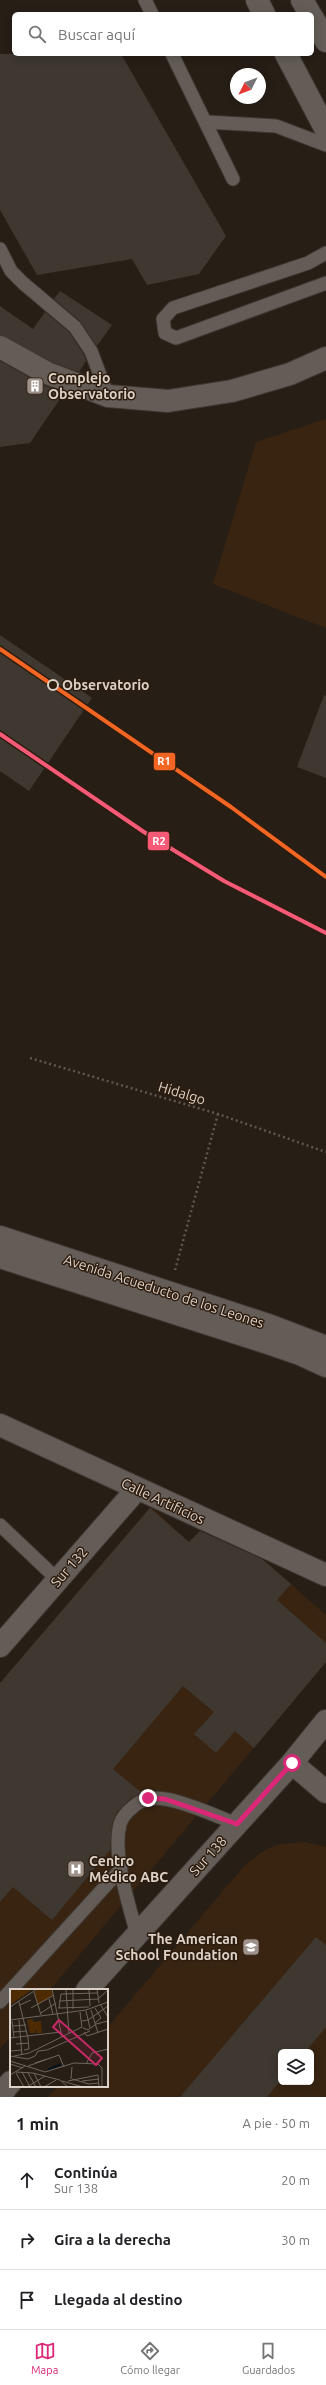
<!DOCTYPE html>
<html lang="es">
<meta charset="utf-8">
<style>
:root{--surface:#fff;--page:#f2f2f2;--text:#202124;--muted:#757577;--line:#e0e0e0;--accent:#db2777}
body{margin:0;font-family:Ubuntu,sans-serif;background:var(--page);color:var(--text)}
.controls{position:absolute;right:12px;bottom:12px;display:grid;overflow:hidden;border-radius:6px;box-shadow:0 2px 10px #0003}
.controls button{width:36px;height:36px;display:grid;place-items:center;padding:0;border:0;border-bottom:1px solid var(--line);background:var(--surface);color:var(--text);font:20px sans-serif}
.compass{position:absolute;left:230px;top:68px;width:36px;height:36px;border-radius:50%;background:var(--surface);box-shadow:0 2px 10px #0003;rotate:228deg}
.stop{position:absolute;width:12px;height:12px;margin:-9px;border:3px solid #db2777;border-radius:50%;background:#fff}
.stop.end{background:#db2777;border-color:#fff;box-shadow:0 1px 4px #0008}
.list{margin:0;padding:0;list-style:none}
h2{display:flex;justify-content:space-between;align-items:center;height:52px;margin:0;padding:0 16px;font-size:17px}
h2 small{font-size:13px;font-weight:400;color:var(--muted)}
.list li{display:grid;grid-template-columns:26px 1fr auto;gap:12px;align-items:center;box-sizing:border-box;height:60px;padding:0 16px;border-top:1px solid var(--line)}
.list b{display:block;font-size:15px;white-space:nowrap}
.list p{margin:0;font-size:13px;white-space:nowrap;color:var(--muted)}
.list em{font-size:13px;font-style:normal;color:var(--muted)}
.icon{flex:none;width:22px;height:22px;fill:none;stroke:currentColor;stroke-width:2;stroke-linecap:round;stroke-linejoin:round}
.map{position:relative;flex:none;width:326px;height:2097px;overflow:hidden}
.search{position:absolute;background:var(--surface);box-shadow:0 2px 10px #0003;left:12px;right:12px;top:12px;height:44px;display:flex;align-items:center;gap:10px;box-sizing:border-box;padding:0 14px;border-radius:6px;color:var(--muted);font-size:15px}
.sheet{height:232px;background:var(--surface)}
nav{display:flex;justify-content:space-around;align-items:center;box-sizing:border-box;height:56px;border-top:1px solid var(--line);background:var(--surface);font-size:11px;color:var(--muted)}
nav a{display:grid;justify-items:center;gap:2px}
nav .on{color:var(--accent)}
.map>svg:first-child{display:block}
.built{fill:#382411;fill-rule:evenodd}
.building{fill:#3f3831}
.lines{fill:none;stroke-linecap:round;stroke-linejoin:round}
.service-casing{stroke:#403833;stroke-width:15}
.minor-casing{stroke:#403833;stroke-width:24}
.tertiary-casing{stroke:#403833;stroke-width:24}
.secondary-casing{stroke:#403833;stroke-width:24}
.path{stroke:#5f5852;stroke-width:2.5;stroke-dasharray:2 3;stroke-linecap:butt}
.service{stroke:#645d57;stroke-width:13}
.minor{stroke:#645d57;stroke-width:22}
.tertiary{stroke:#645d57;stroke-width:22}
.secondary{stroke:#645d57;stroke-width:22}
.rail-casing{stroke:#5e5751;stroke-width:4.5}
.rail{stroke:#2e1d0f;stroke-width:3;stroke-dasharray:9;stroke-linecap:butt}
.rail-1-casing{stroke:#2e1d0f;stroke-width:7}
.rail-2-casing{stroke:#2e1d0f;stroke-width:7}
.rail-1{stroke:#f26522;stroke-width:4}
.rail-2{stroke:#f75a77;stroke-width:4}
.route{stroke:#db2777;stroke-width:5}
.stop-dot{fill:#2e1d0f;stroke:#dcd1c7;stroke-width:2}
.labels{text-anchor:middle;stroke-width:3;stroke-linejoin:round;paint-order:stroke}
.poi-label{font-size:14px;font-weight:bold;fill:#dcd1c7;stroke:#2e1d0f;text-anchor:start}
.stop-label{font-size:14px;font-weight:bold;fill:#dcd1c7;stroke:#2e1d0f;text-anchor:start}
.street-label{font-size:14px;fill:#dcd1c7;stroke:#2e1d0f}
.inset-river{fill:none;stroke:#04121c;stroke-width:2}
.inset-road{fill:none;stroke:#6f665d;stroke-width:1}
.view{fill:#c52a66;fill-opacity:0.15;stroke:#c52a66;stroke-width:2}
.inset-edge{fill:none;stroke:#dcd1c7;stroke-width:2}
.line-badge{stroke:#2e1d0f;stroke-width:1.5}
.badge-label{font-size:11px;text-anchor:middle;font-weight:bold;fill:#fff}
</style>
<div class="map">
<svg width="326" height="2097" viewBox="0 0 326 2097">
<rect width="100%" height="100%" fill="#271e16"/>
<path class="built" d="M326,419V628L213,584L256,442Z
M151,1506L188,1542L199,1532L246,1573L268,1564L326,1615V1662L50,1990H11V2036L0,2049V1683Z
M304,1842L326,1847V2097H48L58,2086H107V2028L244,1866L260,1853L279,1844ZM281,2052H311V2082H281Z"/>
<path class="building" d="M0,54H121L226,236L199,274L147,285L132,259L37,275L0,210Z
M60,291L112,325L97,346L80,321L54,299Z
M0,306L33,329L45,312L69,332L84,355L86,361L79,372L52,362L0,335Z
M0,361L41,384L64,393L30,443L0,447Z
M0,635L92,698L29,791L0,771Z
M324,695L326,696V778L297,767Z
M150,1508L189,1542L200,1531L262,1559L291,1584L277,1600L326,1643V1662L254,1748L235,1731L216,1753L194,1734L214,1712L183,1686L113,1769L142,1793L131,1798L117,1812L112,1823L110,1850L52,1920L13,1887L0,1902V1683Z
M316,1937L326,1945V2027L305,2052H281V2080L267,2097H180Z"/>
<g class="lines">
<defs>
<path id="service" d="M145,0L152,14
M172,54L233,179
M206,122L276,126L326,145
M0,249L11,271L23,283L75,327L91,351L108,396
M326,253L308,263L173,308L163,319L165,333L176,338L326,283
M0,1525L58,1580
M137,1935C129,1904 112,1855 120,1824C122,1817 128,1811 133,1807C141,1799 154,1797 165,1799C186,1802 216,1816 237,1824
M0,2002L121,1869"/>
<path id="minor" d="M0,1237L271,1326L326,1347
M0,1257L271,1344L300,1354L326,1366
M0,1425L326,1575
M0,1646L137,1489
M292,1763L326,1792
M87,1990L292,1763L326,1721
M0,2095L11,2082"/>
<path id="tertiary" d="M257,0L264,14
M302,0L310,14
M312,17L326,41
M286,54L326,130"/>
<path id="secondary" d="M0,347L47,373L108,396L168,401L232,391L290,374L326,358"/>
</defs>
<use href="#service" class="service-casing"/>
<use href="#minor" class="minor-casing"/>
<use href="#tertiary" class="tertiary-casing"/>
<use href="#secondary" class="secondary-casing"/>
<path class="path" d="M30,1058L218,1114L326,1152
M175,1270L218,1114"/>
<use href="#service" class="service"/>
<use href="#minor" class="minor"/>
<use href="#tertiary" class="tertiary"/>
<use href="#secondary" class="secondary"/>
<defs>
<path id="rail" d="M86,708L231,807L326,877"/>
</defs>
<use href="#rail" class="rail-casing"/>
<use href="#rail" class="rail"/>
<defs>
<path id="rail-1" d="M0,649L231,807L326,877"/>
<path id="rail-2" d="M0,734L144,832L224,881L326,933"/>
</defs>
<use href="#rail-1" class="rail-1-casing"/>
<use href="#rail-2" class="rail-2-casing"/>
<use href="#rail-1" class="rail-1"/>
<use href="#rail-2" class="rail-2"/>
</g>
<g class="lines">
<path class="route" d="M148,1798L165,1799L237,1824L292,1763"/>
</g>
<defs>
<symbol id="building-square" viewBox="-11 -11 22 22"><rect x="-9" y="-9" width="18" height="18" rx="4" fill="#9d9289" stroke="#2e1d0f"/><path d="M-4-6H4V6H1V3H-1V6H-4ZM-2.5-4.3h1.7v1.8h-1.7ZM.8-4.3h1.7v1.8H.8ZM-2.5-1h1.7V.8h-1.7ZM.8-1h1.7V.8H.8Z" fill="#fff"/></symbol>
<symbol id="hospital-square" viewBox="-11 -11 22 22"><rect x="-9" y="-9" width="18" height="18" rx="4" fill="#9d9289" stroke="#2e1d0f"/><path d="M-5-5h3v3.5h4V-5h3V5h-3V1.5h-4V5h-3Z" fill="#fff"/></symbol>
<symbol id="school-square" viewBox="-11 -11 22 22"><rect x="-9" y="-9" width="18" height="18" rx="4" fill="#9d9289" stroke="#2e1d0f"/><path d="M0-5L7-2L0 1L-7-2ZM-4 1L0 2.5L4 1V4Q0 6-4 4Z" fill="#fff"/></symbol>
</defs>
<g fill-rule="evenodd">
<use href="#building-square" x="25" y="376" width="20" height="20"/>
<use href="#hospital-square" x="66" y="1859" width="20" height="20"/>
<use href="#school-square" x="241" y="1937" width="20" height="20"/>
</g>
<circle class="stop-dot" cx="53" cy="685" r="5"/>
<g class="labels">
<g class="poi-label">
<text x="48" y="383">Complejo<tspan x="48" dy="16">Observatorio</tspan></text>
<text x="89" y="1866">Centro<tspan x="89" dy="16">Médico ABC</tspan></text>
<text x="238" y="1944" text-anchor="end">The American<tspan x="238" dy="16">School Foundation</tspan></text>
</g>
<g class="stop-label">
<text x="62" y="690">Observatorio</text>
</g>
<g class="street-label">
<text transform="translate(182 1093) rotate(17)" y="5">Hidalgo</text>
<text transform="translate(164 1291) rotate(18)" y="5">Avenida Acueducto de los Leones</text>
<text transform="translate(163 1501) rotate(25)" y="5">Calle Artificios</text>
<text transform="translate(69 1567) rotate(-49)" y="5">Sur 132</text>
<text transform="translate(208 1856) rotate(-48)" y="5">Sur 138</text>
</g>
</g>
<g transform="translate(10 1989)">
<rect width="98" height="98" fill="#271e16"/>
<path d="M0,0H23L0,16ZM28,0H41L43,6L28,16L24,3ZM22,30L24,33L31,32L32,44H27L26,40L25,44H20L17,31Z" fill="#4f2b03"/>
<path class="inset-river" d="M38,81L51,75"/>
<path class="inset-road" d="M42,0L52,48M56,0L59,45M63,0V20M79,0L80,17M87,0L89,14M24,3L31,26M89,9L98,1M39,10L43,25M49,12L88,10M9,13L18,49L19,60L14,61M90,15L98,28M10,16L21,11M0,18L27,0M21,19L44,6M48,19L79,18M49,19L51,5L87,4M85,19L91,29L85,34M81,21L88,44M76,22L80,39M70,23L72,39M31,24L46,14M0,31L76,21L98,13M9,31L12,66M2,32L4,49M72,32L78,31L98,17M3,37L16,36M73,39L78,41L86,35L98,32M3,43L17,42M74,43L77,47L98,40M0,49L51,43M6,55L19,54M0,62L12,61M0,67L18,70L25,67L28,62L37,61L80,42M4,67L19,64L72,38M0,72L35,83L64,74L88,75L92,79V98M25,74L37,70M0,75L13,79M76,75L82,64L98,60M18,77L49,66L54,78M6,83L23,84L50,91L58,98M12,83L20,98M6,84L14,98M18,84L26,98M24,84L31,98M0,86L15,77M61,90L62,78M62,90L79,95L89,94M52,92L73,98M58,92L88,86L89,98M72,92L89,90M17,98L35,87M34,98L46,91"/>
<path class="view" d="M49,31L92,69L86,76L43,38Z"/>
<rect width="98" height="98" class="inset-edge"/>
</g>
<g class="line-badge">
<rect x="153" y="752" width="23" height="19" rx="4" fill="#f26522"/>
<rect x="147" y="831" width="23" height="20" rx="4" fill="#f75a77"/>
</g>
<g class="badge-label">
<text x="164" y="765">R1</text>
<text x="159" y="845">R2</text>
</g>
</svg>
<div class="controls">
<button><svg class="icon" aria-label="layers" viewBox="0 0 24 24"><path d="M12 4l9 5-9 5-9-5zM3 14l9 5 9-5"/></svg></button>
</div>
<svg class="compass" viewBox="-18 -18 36 36"><path d="M0-13l5 13h-10z" fill="#e53935"/><path d="M0 13l5-13h-10z" fill="#757577"/></svg>
<div class="stop" style="left:292px;top:1763px"></div>
<div class="stop end" style="left:148px;top:1798px"></div>
<div class="search"><svg class="icon" aria-label="search" viewBox="0 0 24 24"><circle cx="10" cy="10" r="6"/><path d="M15 15l6 6"/></svg>Buscar aquí</div>
</div>
<section class="sheet">
<h2>1 min<small>A pie · 50 m</small></h2>
<ul class="list">
<li><svg class="icon" aria-label="ahead" viewBox="0 0 24 24"><path d="M12 20V5M6 11l6-6 6 6"/></svg><div><b>Continúa</b><p>Sur 138</p></div><em>20 m</em></li>
<li><svg class="icon" aria-label="right" viewBox="0 0 24 24"><path d="M7 20v-9h11M14 6l5 5-5 5"/></svg><div><b>Gira a la derecha</b></div><em>30 m</em></li>
<li><svg class="icon" aria-label="arrive" viewBox="0 0 24 24"><path d="M6 21V4h12l-3 4 3 4H6"/></svg><div><b>Llegada al destino</b></div></li>
</ul>
</section>
<nav>
<a class="on"><svg class="icon" aria-label="map" viewBox="0 0 24 24"><path d="M3 6l6-2 6 2 6-2v14l-6 2-6-2-6 2zM9 4v14M15 6v14"/></svg>Mapa</a>
<a><svg class="icon" aria-label="directions" viewBox="0 0 24 24"><path d="M12 3l9 9-9 9-9-9zM9 14v-3h6M13 9l2 2-2 2"/></svg>Cómo llegar</a>
<a><svg class="icon" aria-label="saved" viewBox="0 0 24 24"><path d="M7 4h10v16l-5-4-5 4z"/></svg>Guardados</a>
</nav>
